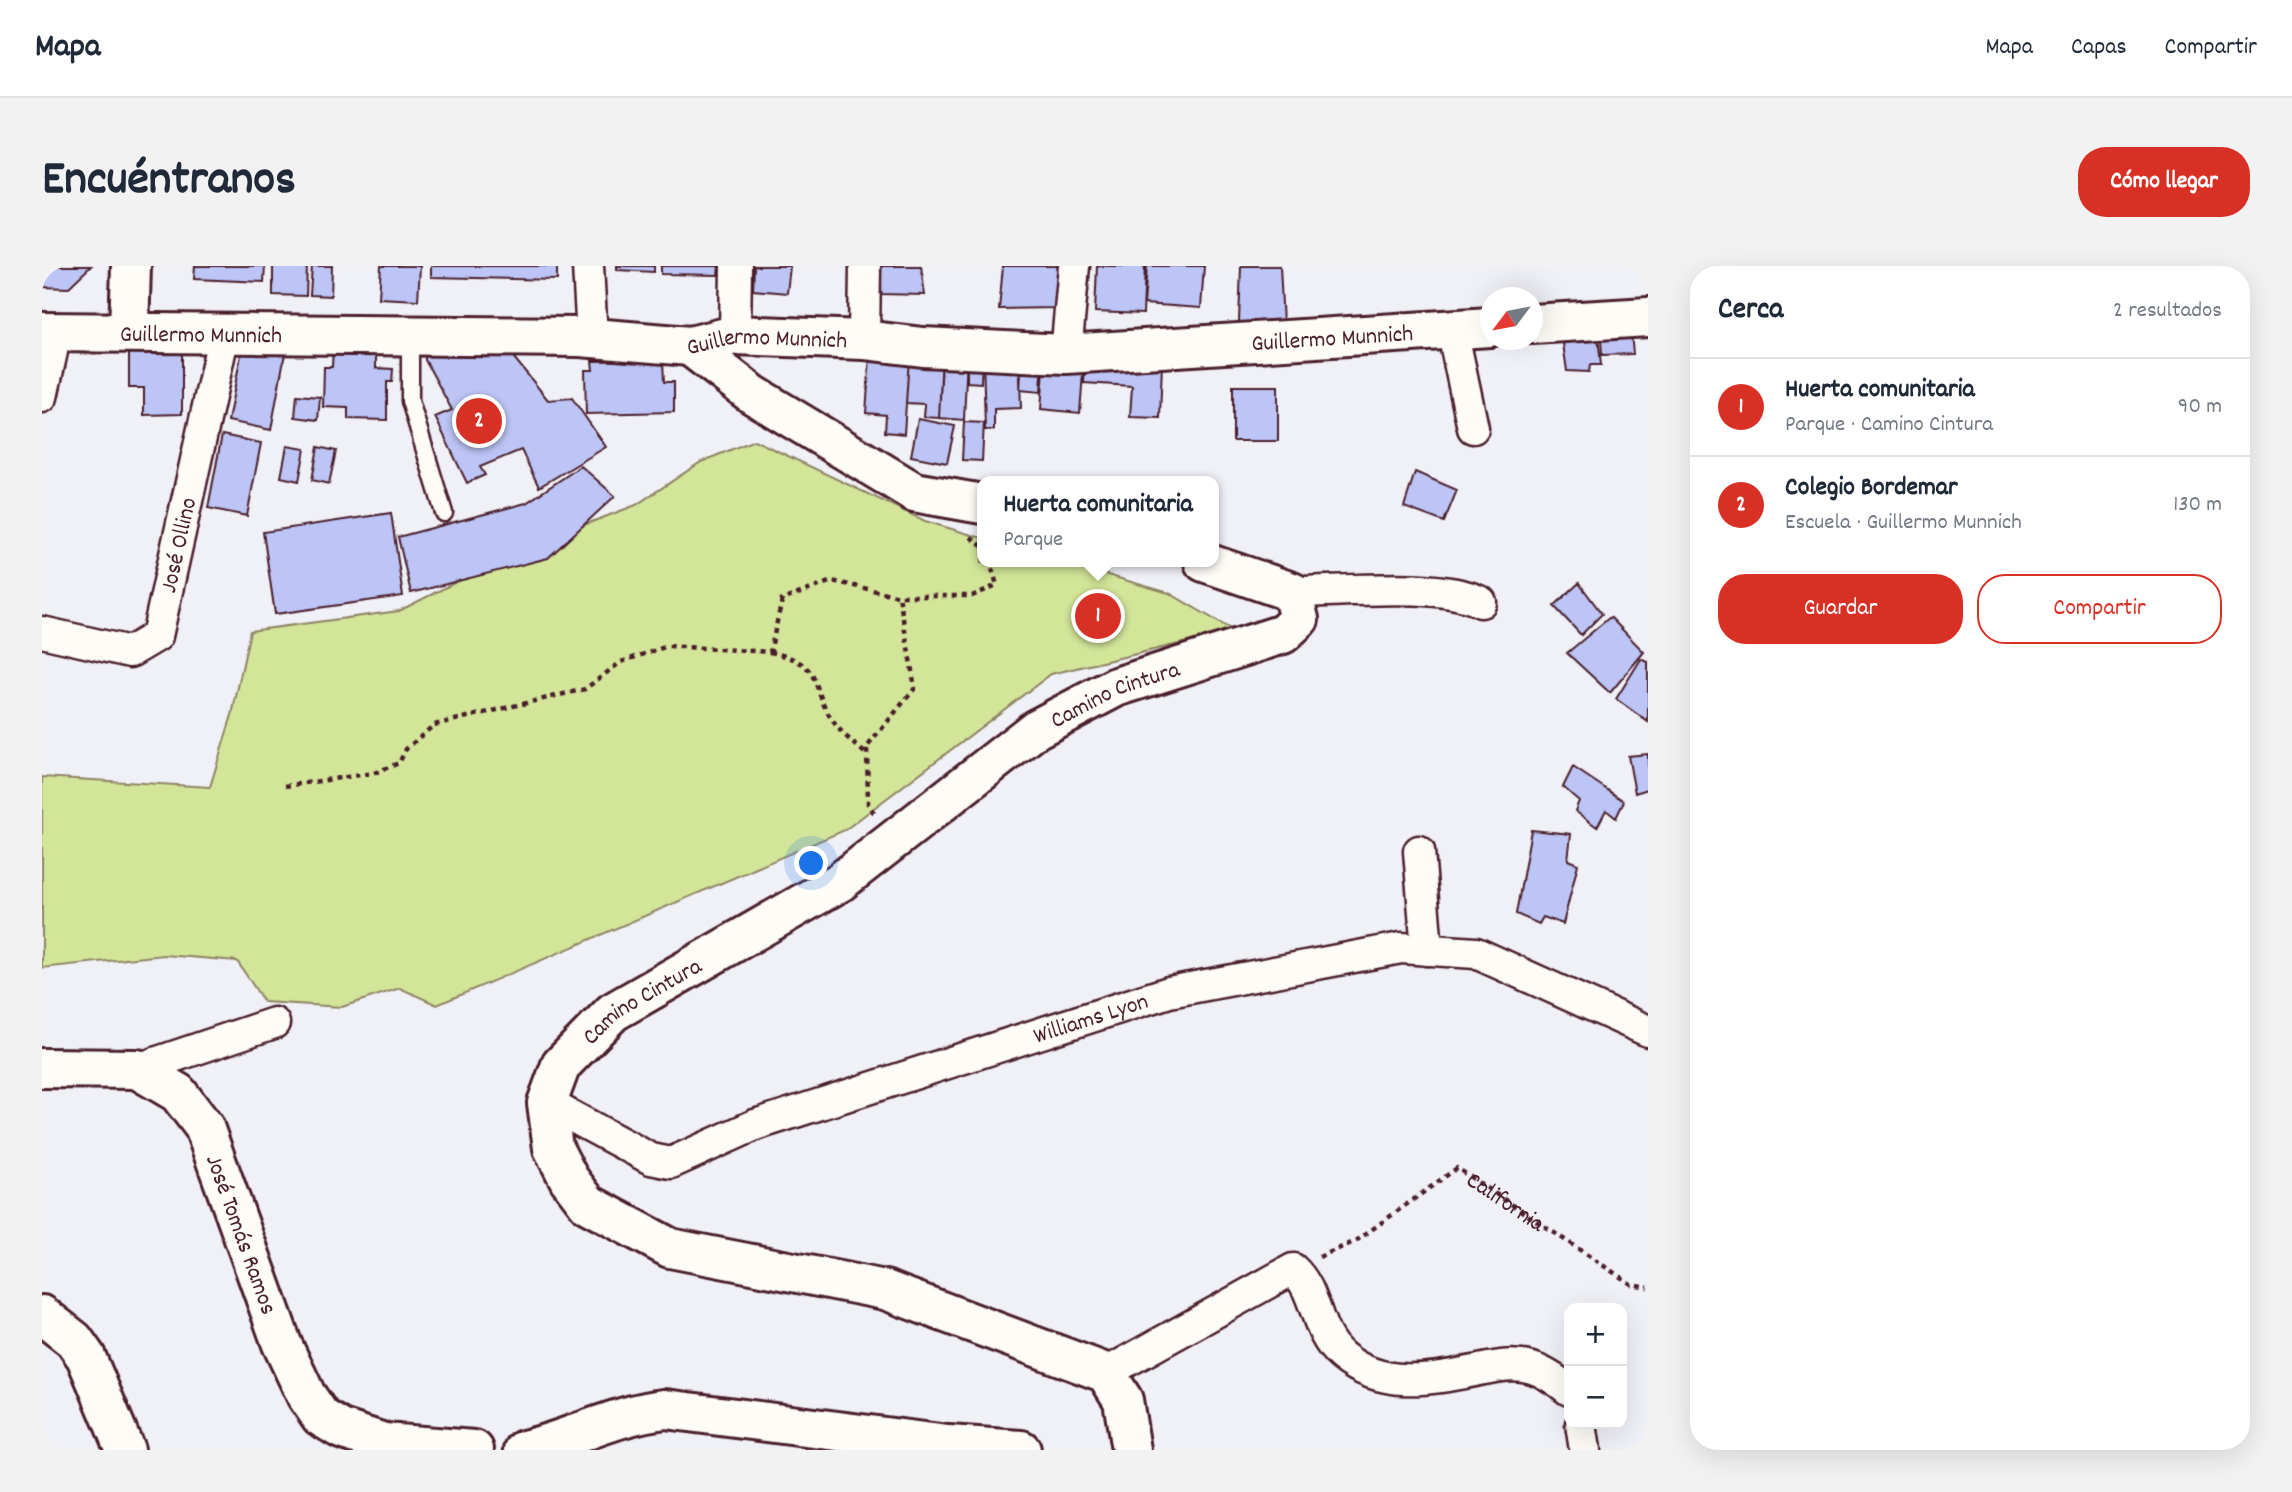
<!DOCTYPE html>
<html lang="es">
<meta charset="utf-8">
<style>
:root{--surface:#fff;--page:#f2f2f3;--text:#1f2937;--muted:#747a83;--line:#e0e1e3;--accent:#d93025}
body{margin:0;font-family:Dekko,sans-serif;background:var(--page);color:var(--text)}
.controls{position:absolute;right:21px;bottom:21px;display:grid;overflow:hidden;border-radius:14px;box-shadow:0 7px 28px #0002}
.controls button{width:63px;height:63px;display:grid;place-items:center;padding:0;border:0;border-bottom:2px solid var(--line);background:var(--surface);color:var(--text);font:35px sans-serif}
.compass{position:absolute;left:1438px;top:21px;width:63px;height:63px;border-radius:50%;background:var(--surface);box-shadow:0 7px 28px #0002;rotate:238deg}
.you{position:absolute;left:770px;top:598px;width:24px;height:24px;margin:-18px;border:5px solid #fff;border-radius:50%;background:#1a73e8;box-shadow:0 0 0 10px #1a73e833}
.badge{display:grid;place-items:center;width:46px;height:46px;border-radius:50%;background:var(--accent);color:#fff;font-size:23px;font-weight:700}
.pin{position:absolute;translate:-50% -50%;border:4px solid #fff;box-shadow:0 2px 7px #0006}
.popup{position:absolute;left:935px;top:210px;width:242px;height:91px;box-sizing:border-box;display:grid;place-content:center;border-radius:14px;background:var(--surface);filter:drop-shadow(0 2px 5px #0005);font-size:23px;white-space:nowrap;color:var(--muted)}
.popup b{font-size:26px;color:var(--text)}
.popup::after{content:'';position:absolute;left:50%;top:100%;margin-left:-14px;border:14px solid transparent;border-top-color:var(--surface)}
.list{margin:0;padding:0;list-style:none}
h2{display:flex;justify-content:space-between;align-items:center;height:91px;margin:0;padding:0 28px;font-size:30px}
h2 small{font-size:23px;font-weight:400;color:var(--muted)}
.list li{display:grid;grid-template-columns:46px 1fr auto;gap:21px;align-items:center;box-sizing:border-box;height:98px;padding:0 28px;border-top:2px solid var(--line)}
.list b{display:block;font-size:26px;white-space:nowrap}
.list p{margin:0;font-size:23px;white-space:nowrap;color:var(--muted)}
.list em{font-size:23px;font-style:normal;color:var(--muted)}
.actions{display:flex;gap:14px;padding:21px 28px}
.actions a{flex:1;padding:16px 0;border:2px solid var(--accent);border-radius:28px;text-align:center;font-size:24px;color:var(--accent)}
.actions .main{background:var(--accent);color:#fff}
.map{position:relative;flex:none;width:1606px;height:1184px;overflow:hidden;border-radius:28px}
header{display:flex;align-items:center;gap:42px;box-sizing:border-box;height:98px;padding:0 35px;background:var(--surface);border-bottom:2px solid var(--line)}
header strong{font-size:33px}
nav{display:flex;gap:38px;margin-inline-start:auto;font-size:24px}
.intro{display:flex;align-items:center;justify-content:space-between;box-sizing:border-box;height:168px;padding:0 42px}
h1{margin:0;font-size:49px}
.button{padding:18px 32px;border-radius:28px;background:var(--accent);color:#fff;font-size:24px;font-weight:700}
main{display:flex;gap:42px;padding:0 42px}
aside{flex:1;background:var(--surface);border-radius:28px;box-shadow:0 7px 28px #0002}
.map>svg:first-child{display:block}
.green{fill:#d2e599;stroke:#8e8262;stroke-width:2}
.building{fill:#bcc5f6;stroke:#4a1f2b;stroke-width:2}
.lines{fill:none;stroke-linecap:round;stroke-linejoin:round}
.service-casing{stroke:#4a1f2b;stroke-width:21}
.minor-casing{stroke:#4a1f2b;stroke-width:35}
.tertiary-casing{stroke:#4a1f2b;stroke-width:44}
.secondary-casing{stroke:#4a1f2b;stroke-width:44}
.path{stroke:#4a1f2b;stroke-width:4.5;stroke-dasharray:5 5;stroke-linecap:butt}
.service{stroke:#fdfcf7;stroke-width:16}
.minor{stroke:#fdfcf7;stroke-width:30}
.tertiary{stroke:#fdfcf7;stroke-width:38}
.secondary{stroke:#fdfcf7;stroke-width:38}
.labels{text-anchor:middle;stroke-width:5;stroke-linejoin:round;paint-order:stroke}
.street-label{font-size:24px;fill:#4a1f2b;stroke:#fdfcf7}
</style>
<header>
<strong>Mapa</strong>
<nav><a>Mapa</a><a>Capas</a><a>Compartir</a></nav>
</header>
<div class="intro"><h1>Encuéntranos</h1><a class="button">Cómo llegar</a></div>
<main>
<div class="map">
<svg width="1606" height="1184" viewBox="0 0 1606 1184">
<rect width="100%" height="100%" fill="#f0f1f7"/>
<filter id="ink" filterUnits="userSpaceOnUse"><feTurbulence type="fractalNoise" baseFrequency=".0143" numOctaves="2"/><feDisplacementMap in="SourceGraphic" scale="14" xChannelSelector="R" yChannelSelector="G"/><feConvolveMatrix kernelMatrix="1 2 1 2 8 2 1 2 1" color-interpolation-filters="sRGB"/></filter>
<g filter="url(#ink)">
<path class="green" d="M712,174L883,255L940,272V296H1021L1127,327L1192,365L1009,408L803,564L395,739L358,722L300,741L222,736L195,695L122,689L0,702V511L168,521L190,449L208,365L357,345L479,283L594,239L659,196Z"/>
<path class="building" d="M0,0H49L26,22L0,21Z
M153,0H223L222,16L152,13Z
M231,0H265L264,30L231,29Z
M270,0H290L289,30L268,29Z
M339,0H378L376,34L337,32Z
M389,0H515V14L389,11Z
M575,0H612V6L575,4Z
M619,0H677L676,9L619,8Z
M712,0H748L745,27L711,24Z
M839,0H879L883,29L837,28Z
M961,0H1020L1016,42L957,43Z
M1055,0H1103L1101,48L1053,46Z
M1105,0H1162L1159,42L1102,38Z
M1199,0H1238L1241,58L1197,56Z
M1558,56H1588L1591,88L1560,89Z
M1555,61L1559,99H1548L1547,106L1525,105L1519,64Z
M87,75H140V148L102,149V122H87Z
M383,77H460L506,134L530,132L564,181L497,221L479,184L438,201L443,209L425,217L393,151L410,144L383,94Z
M201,79L243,87L229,164L186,155Z
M291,79L334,80V102L351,103L350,116H345V154L306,153V142L281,141L282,101H290Z
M900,87L925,89L922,154L897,152Z
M925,87L940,88L939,117L925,116Z
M977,87L979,142L952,143V164H943L941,88Z
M980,89L1001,90L999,126L978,124Z
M828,90L867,92L862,168L843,166L844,149L824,147Z
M1003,90L1042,93L1038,147L999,143Z
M867,92L900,95L897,152L882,151L883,138L864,137Z
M1043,93L1120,97L1118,152L1088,151L1090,120L1042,117Z
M621,94L622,116H632V146L544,148L543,104H551L550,95Z
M1191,120H1236V175H1191Z
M255,129L278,131L276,154L253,151Z
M876,153L913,160L905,197L869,190Z
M922,156L942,157L940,195L920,194Z
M180,169L219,177L205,250L166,242Z
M245,180L263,183L257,215L239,211Z
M276,181L294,185L287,218L270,214Z
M539,200L573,230L506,292L369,327L356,271L484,237Z
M1373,206L1415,224L1402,256L1362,241Z
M349,247L361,330L233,348L221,266Z
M1537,317L1560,348L1539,369L1512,340Z
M1568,351L1602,386L1568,427L1525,387Z
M1599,393L1606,396V456L1574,433Z
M1606,488V523L1593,527L1586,490Z
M1531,501L1582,535L1574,552L1564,544L1555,561L1533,545L1537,535L1521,521Z
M1489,564L1529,568L1526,594L1536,598L1521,658L1501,651L1497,658L1474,648Z"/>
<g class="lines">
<defs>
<path id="service" d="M368,70V135L402,247"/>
<g id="minor">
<path d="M546,0L550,72"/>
<path d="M1410,63L1431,162"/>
<path d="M693,69L694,0"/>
<path d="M822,74L823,0"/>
<path d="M1024,88L1032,0"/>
<path d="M0,131L14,67"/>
<path d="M1250,326C1301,326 1397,315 1439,336"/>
<path id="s2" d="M0,366L88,386L115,370L182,68"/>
<path d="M1377,585L1385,684"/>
<path d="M95,803L232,757"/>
<path id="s3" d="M505,837L609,893L629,897L713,859L1127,726L1359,682L1434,687L1606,765"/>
<path d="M1064,1107L1251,1003C1277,1027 1271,1065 1300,1090C1339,1123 1387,1114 1432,1105C1452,1101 1470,1096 1490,1102C1503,1106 1517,1116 1527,1124"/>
<path d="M1539,1158L1543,1184"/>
</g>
<g id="tertiary">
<path d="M87,66L89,0"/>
<path id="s4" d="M0,802L95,803L136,827L162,861L240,1078L264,1129L279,1151L299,1163L342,1177L432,1184"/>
<path d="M482,1184C530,1173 574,1148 623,1143L906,1179L979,1184"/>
</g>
<g id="secondary">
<path d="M1490,58L1606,51"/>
<path id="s5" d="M0,66L538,71L648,80L693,69L822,74L881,81L1024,88L1448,61"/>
<path d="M648,80L710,128L872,226L940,238"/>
<path d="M0,1049L32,1074L44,1091L83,1184"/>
<path id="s6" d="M1089,1184L1081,1134L1064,1107L843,1024L628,982L546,938L527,913L511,882L505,837L519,799L571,746L798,616L994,463L1074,421L1241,368L1257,353L1250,326L1162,296"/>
</g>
</defs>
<use href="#service" class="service-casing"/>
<use href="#minor" class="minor-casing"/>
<use href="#tertiary" class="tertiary-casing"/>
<use href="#secondary" class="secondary-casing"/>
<g class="path">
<path d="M929,271L940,280"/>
<path d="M728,386C786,398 765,420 793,458C801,469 814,479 825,489"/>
<path d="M243,520L332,507L357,497L364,483L392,459L543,423L579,396L626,380L728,386L740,334L790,315L857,330"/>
<path d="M832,547L826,538L825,481L873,422L857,330H930L955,319L948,296"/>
<path id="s1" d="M1277,991L1314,975L1415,902L1589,1018L1606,1021"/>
</g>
<use href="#service" class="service"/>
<use href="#minor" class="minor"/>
<use href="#tertiary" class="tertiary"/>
<use href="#secondary" class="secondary"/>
</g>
</g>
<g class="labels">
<g class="street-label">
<text dy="8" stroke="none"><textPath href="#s5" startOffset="159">Guillermo Munnich</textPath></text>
<text dy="8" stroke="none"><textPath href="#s5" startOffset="1293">Guillermo Munnich</textPath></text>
<text dy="8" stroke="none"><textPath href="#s5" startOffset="726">Guillermo Munnich</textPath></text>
<text dy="8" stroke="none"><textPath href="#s2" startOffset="215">José Ollino</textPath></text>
<text dy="8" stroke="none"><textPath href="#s6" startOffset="1454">Camino Cintura</textPath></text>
<text dy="8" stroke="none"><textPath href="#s6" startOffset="887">Camino Cintura</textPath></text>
<text dy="8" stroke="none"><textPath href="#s3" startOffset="583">Williams Lyon</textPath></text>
<text dy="8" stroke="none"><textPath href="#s1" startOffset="224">California</textPath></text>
<text dy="8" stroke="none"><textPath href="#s4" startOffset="299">José Tomás Ramos</textPath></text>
</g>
</g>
</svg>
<div class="controls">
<button>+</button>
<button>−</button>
</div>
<svg class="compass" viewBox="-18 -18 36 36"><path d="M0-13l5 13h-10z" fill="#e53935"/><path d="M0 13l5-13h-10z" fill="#747a83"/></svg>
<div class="you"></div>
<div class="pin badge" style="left:1056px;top:350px">1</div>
<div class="popup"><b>Huerta comunitaria</b>Parque</div>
<div class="pin badge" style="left:437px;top:155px">2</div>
</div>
<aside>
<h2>Cerca<small>2 resultados</small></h2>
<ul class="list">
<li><span class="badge">1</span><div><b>Huerta comunitaria</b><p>Parque · Camino Cintura</p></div><em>90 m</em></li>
<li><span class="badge">2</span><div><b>Colegio Bordemar</b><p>Escuela · Guillermo Munnich</p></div><em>130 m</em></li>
</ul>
<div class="actions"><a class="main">Guardar</a><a>Compartir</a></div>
</aside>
</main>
